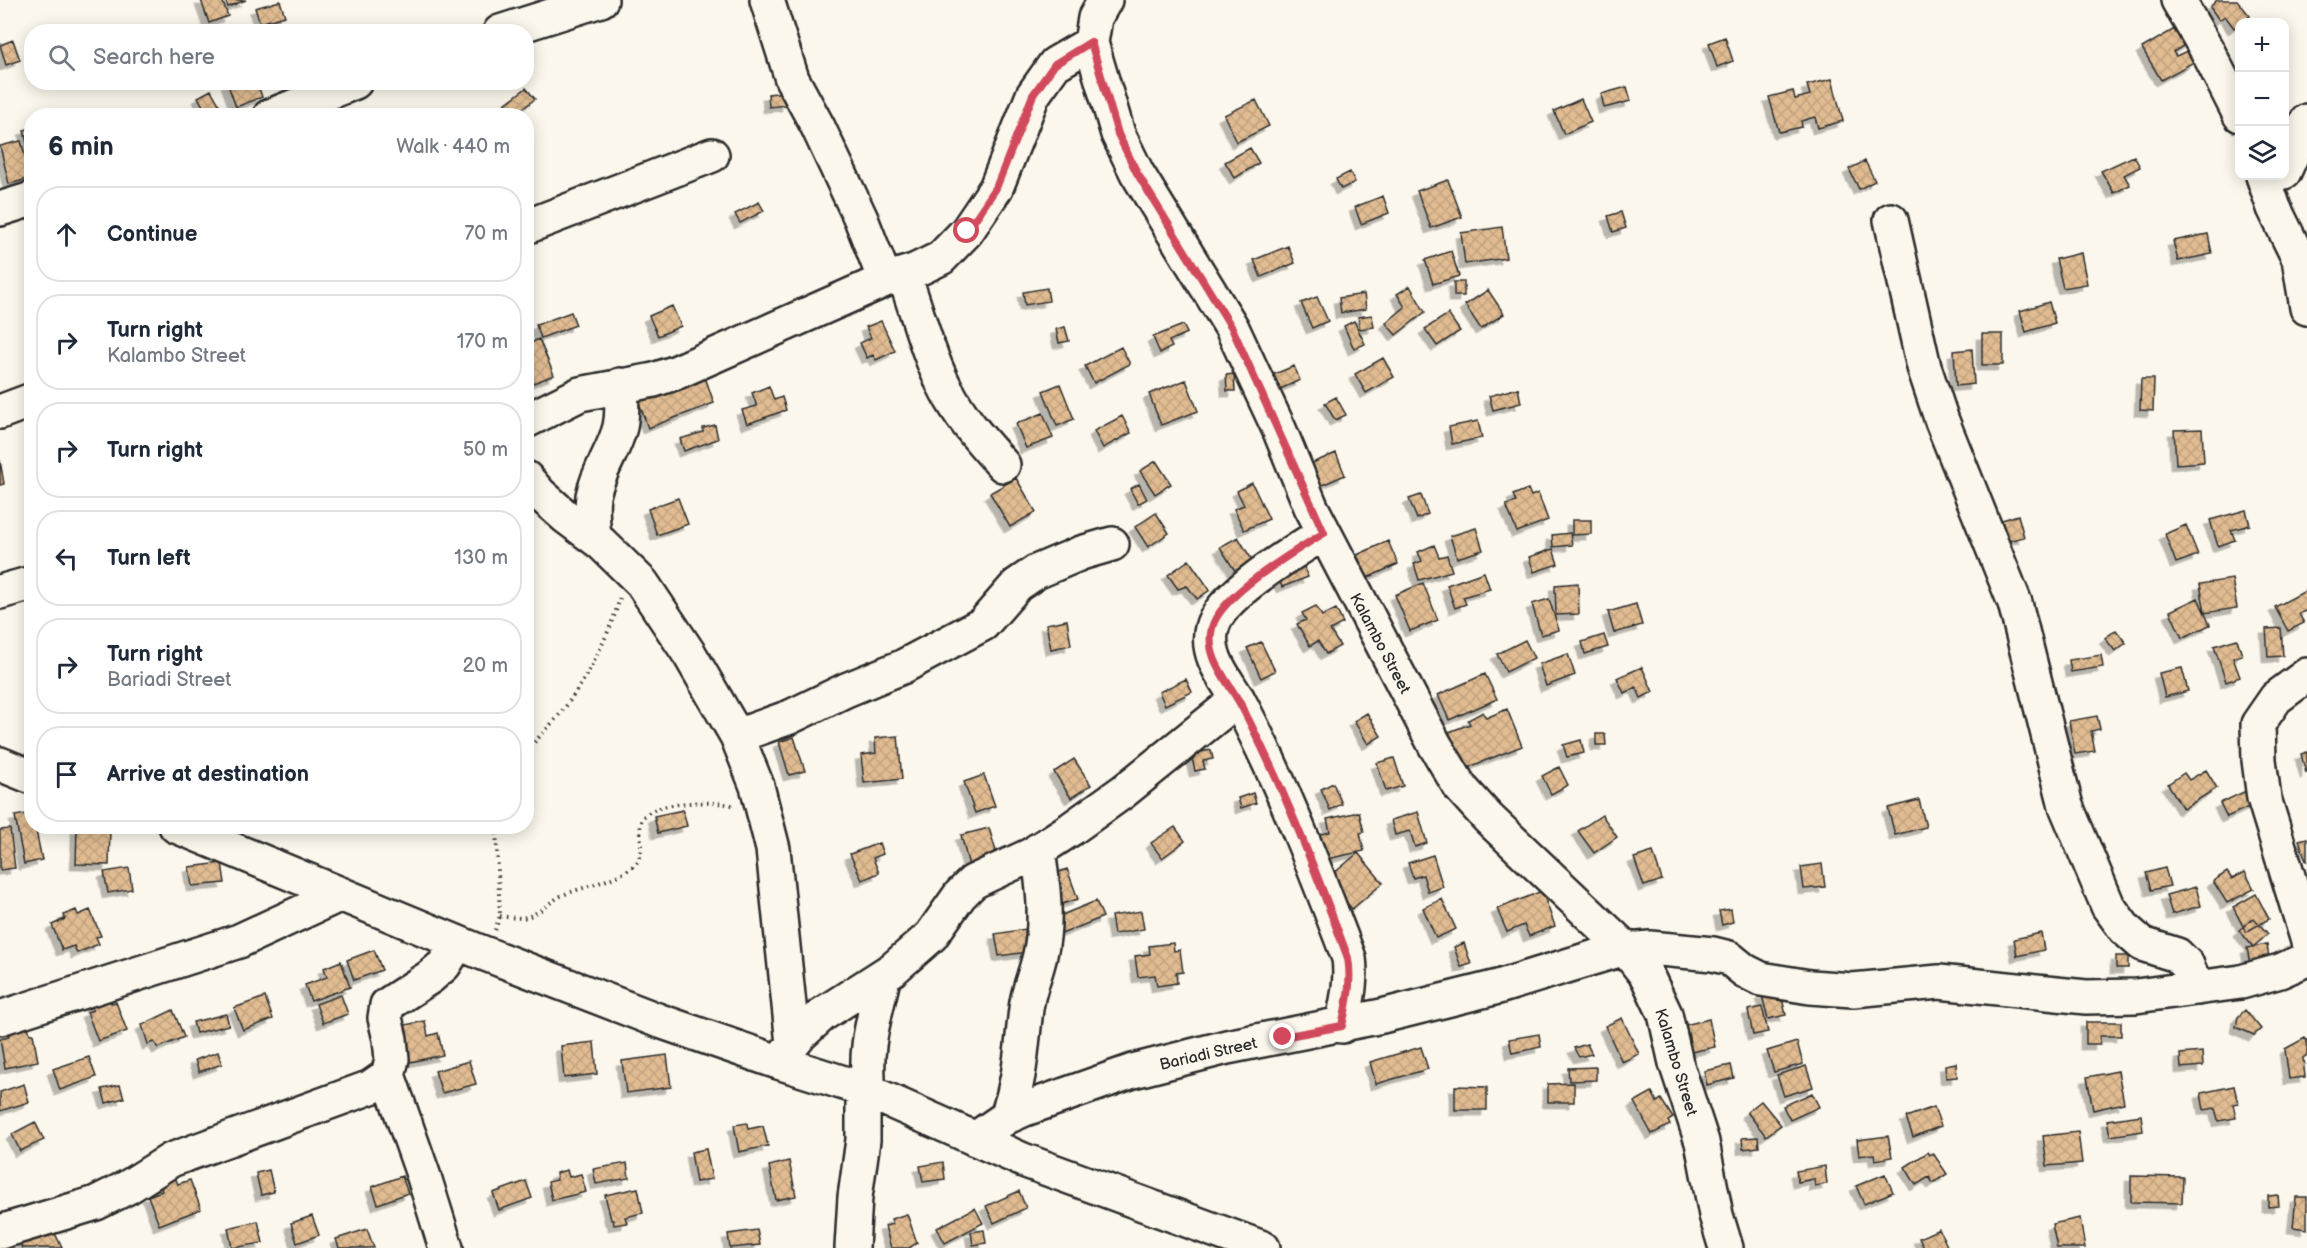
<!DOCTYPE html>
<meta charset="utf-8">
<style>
:root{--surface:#fff;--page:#f2f2f3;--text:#1f2937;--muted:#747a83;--line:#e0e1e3}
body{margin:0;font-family:"Balsamiq Sans",sans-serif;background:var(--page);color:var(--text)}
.controls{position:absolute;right:18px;top:18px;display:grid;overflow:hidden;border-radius:12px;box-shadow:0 3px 15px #0003}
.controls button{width:54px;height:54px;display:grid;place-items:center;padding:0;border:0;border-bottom:2px solid var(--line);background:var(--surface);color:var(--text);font:30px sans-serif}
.stop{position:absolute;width:18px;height:18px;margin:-14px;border:4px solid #d1495b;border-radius:50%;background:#fff}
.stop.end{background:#d1495b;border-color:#fff;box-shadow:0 2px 6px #0008}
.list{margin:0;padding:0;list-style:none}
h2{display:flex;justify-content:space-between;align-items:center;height:78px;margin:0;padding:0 24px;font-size:26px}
h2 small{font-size:20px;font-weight:400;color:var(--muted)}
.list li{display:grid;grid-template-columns:39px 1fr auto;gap:18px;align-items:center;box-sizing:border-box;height:96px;margin:0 12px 12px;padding:0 12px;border:2px solid var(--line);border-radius:24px}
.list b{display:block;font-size:22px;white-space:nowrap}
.list p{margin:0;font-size:20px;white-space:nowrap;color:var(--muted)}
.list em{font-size:20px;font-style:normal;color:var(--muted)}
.icon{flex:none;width:33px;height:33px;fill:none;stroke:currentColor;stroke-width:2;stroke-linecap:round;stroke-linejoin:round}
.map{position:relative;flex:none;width:2307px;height:1248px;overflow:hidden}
.search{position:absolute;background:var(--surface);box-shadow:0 3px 15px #0003;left:24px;top:24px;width:510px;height:66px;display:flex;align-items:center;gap:15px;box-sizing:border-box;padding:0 21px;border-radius:24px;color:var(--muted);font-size:22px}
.panel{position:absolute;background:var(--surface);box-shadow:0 3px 15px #0003;left:24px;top:108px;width:510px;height:726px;border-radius:24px}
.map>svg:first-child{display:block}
.building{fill:url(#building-cross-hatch);stroke:#2b2b2b;stroke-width:1.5;filter:url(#shadow)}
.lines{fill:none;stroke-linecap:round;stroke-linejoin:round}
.minor-casing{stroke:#2b2b2b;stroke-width:38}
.path{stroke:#2b2b2b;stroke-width:4;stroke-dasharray:1.5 4.5;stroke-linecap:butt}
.minor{stroke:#fbf7ec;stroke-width:33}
.route{stroke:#d1495b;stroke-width:8}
.labels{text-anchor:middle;stroke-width:4.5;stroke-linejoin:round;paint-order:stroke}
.street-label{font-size:16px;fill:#2b2b2b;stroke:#fbf7ec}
</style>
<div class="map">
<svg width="2307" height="1248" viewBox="0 0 2307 1248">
<defs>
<pattern id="building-cross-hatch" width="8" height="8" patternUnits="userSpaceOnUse" patternTransform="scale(1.5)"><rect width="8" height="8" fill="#e1bc92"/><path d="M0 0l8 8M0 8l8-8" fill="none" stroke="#c1a27e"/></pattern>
<filter id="shadow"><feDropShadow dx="-5.5" dy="5.5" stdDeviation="0" flood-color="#0004"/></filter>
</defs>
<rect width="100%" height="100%" fill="#fbf7ec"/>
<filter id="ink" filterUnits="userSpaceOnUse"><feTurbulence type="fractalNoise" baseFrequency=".0167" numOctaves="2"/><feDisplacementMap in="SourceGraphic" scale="12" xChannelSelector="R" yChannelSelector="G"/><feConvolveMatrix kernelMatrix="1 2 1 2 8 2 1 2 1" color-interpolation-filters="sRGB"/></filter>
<g filter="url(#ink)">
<path class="building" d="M201,0H222L228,16L209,23Z
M225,0H246L228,7Z
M2217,0H2237L2250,16L2234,28L2225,16L2219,20L2210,7Z
M280,1L285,16L260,23L255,8Z
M2178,27L2188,43L2173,52L2176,56L2189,50L2194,62L2161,80L2142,48Z
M1725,37L1733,61L1717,67L1709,43Z
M13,40L20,60L6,65L0,45Z
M1832,79L1843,121L1818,128L1815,117L1801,121L1802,127L1779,132L1769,97L1793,91L1795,99L1810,95L1807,85Z
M227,82H257L262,97L236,107Z
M1627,87L1631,101L1604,108L1601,94Z
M526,88L535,99L513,116H499L496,111Z
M211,90L220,106L207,113L198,97Z
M786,92L787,105L769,107L768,94Z
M1581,99L1591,122L1564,134L1554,111Z
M1256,100L1269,126L1237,142L1224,115Z
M32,128V162H31L24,130Z
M21,141L31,178L9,184L0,146Z
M1250,148L1259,163L1235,178L1225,162Z
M2134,156L2140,167L2124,175L2130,185L2114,193L2101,171Z
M1865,161L1875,181L1859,189L1849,169Z
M1350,172L1355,182L1341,189L1336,179Z
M1448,180L1462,217L1431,228L1417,191Z
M1383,196L1389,213L1361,224L1355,207Z
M759,202L764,211L740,223L735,214Z
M1621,212L1626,228L1613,232L1608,216Z
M1502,227L1506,258L1465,264L1461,233Z
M2208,234L2212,254L2178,261L2173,241Z
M1288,246L1295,263L1261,277L1254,260Z
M1451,251L1459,276L1433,284L1425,260Z
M2081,253L2087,284L2063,288L2056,259Z
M1454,282H1464V296H1454Z
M1410,286L1425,312L1396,335L1386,323L1405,307L1397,294Z
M1047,288L1049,301L1025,305L1023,292Z
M1488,290L1504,314L1481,329L1465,305Z
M1364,294L1366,309L1341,313L1339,298Z
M1317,297L1328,321L1312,328L1301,303Z
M2049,302L2055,323L2026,332L2020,311Z
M672,306L681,326L658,336L649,316Z
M571,312L576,325L541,338L536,325Z
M1448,314L1460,331L1437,346L1425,329Z
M1372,315L1374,327L1360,329L1358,317Z
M881,321L895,351L876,360L873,355L867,358L860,343L871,338L866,327Z
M1354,321L1365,344L1354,349L1344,326Z
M1183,325L1187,333L1169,341L1172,347L1160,353L1153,337Z
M1065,327L1069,341L1059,343L1056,329Z
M1982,334H2003V365H1982Z
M539,339L554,375L526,386V345Z
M1121,347L1130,364L1094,383L1085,366Z
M1972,349L1974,384L1956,386L1954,351Z
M1383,358L1394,377L1366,393L1355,374Z
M1294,366L1300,380L1276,391L1270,376Z
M1234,374L1235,391H1227L1226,375Z
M705,377L714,403L648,428L637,397Z
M2141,379H2154L2153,411L2140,410Z
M1186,380L1198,411L1161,425L1149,394Z
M1060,384L1074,419L1057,426L1043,391Z
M769,386L774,400L782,397L786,410L747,424L742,410L757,406L752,393Z
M1518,388L1521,403L1493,410L1489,396Z
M1336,397L1346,415L1335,420L1325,403Z
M1043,413L1053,438L1026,448L1016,424Z
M1122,416L1131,433L1103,448L1094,431Z
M1478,421L1482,438L1452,444L1449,427Z
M715,425L718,439L684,451L680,439L703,432V428Z
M2202,429L2204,462L2176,464L2174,430Z
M1336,453L1345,475L1320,486L1310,464Z
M0,460L4,484L0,485Z
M1156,461L1171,484L1155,494L1140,471Z
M1016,478L1036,512L1010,527L990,493Z
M1252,483L1269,519L1244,530L1234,509L1244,505L1237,491Z
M1139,484L1147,499L1138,504L1130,489Z
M1528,489L1531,496L1538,493L1548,520L1517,532L1506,505L1516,502L1513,495Z
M1421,495L1428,514L1417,519L1409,499Z
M678,498L688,524L657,535L648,509Z
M2246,510L2250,525L2231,530L2235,540L2218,546L2210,520Z
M1156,513L1169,533L1148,547L1135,527Z
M2018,515L2024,537L2008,541L2002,520Z
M1572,520H1591V534L1572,535Z
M2186,525L2198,555L2176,563L2165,534Z
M1476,528L1483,550L1457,558L1450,536Z
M1570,533L1572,545L1553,547L1552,535Z
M1238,537L1252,560L1235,571L1220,547Z
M1388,541L1398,564L1367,578L1357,555Z
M1434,545L1439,557L1447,555L1452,571L1419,580L1414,564L1422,561L1418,552Z
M1553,549L1558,564L1534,572L1529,557Z
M1189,560L1210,590L1197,599L1187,586L1178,589L1168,575Z
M1302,562L1308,577L1282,587L1276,571Z
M1484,572L1490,589L1463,597L1466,604L1455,608L1447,585Z
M2232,579L2237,608L2205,613L2200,584Z
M1423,583L1438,620L1410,631L1395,595Z
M1578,583L1579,614L1556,615L1555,585Z
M2307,590V610L2299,614L2304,623L2288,631L2275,607Z
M2198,598L2210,625L2182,638L2170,611Z
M1549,599L1559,630L1541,635L1532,604Z
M1636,604L1642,625L1614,633L1608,612Z
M1316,606L1322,616L1336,609L1343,623L1330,630L1340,646L1326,654L1318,641L1310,646L1297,624L1306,620L1302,613Z
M1067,620L1071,645L1051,649L1046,624Z
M2281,628L2283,656L2268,657L2266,629Z
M2116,630L2126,643L2115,651L2105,638Z
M1604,635L1608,647L1585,654L1582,642Z
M2237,639L2242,655L2233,658L2240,677L2226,682L2214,646Z
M1525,640L1534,658L1506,672L1497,654Z
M1261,642L1275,671L1261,678L1247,648Z
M1568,654L1575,675L1546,686L1539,664Z
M2101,655L2103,667L2071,672L2069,660Z
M1642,667L1653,692L1641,698L1636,687L1624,693L1617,678Z
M2182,668L2188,691L2165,697L2159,673Z
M1485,674L1497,699L1449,720L1438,695Z
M1186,679L1192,692L1165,705L1159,692Z
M1507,709L1522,746L1464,769L1449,732L1470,724L1468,720L1483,712L1486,718Z
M1367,713L1381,736L1368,744L1354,721Z
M2097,716L2100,729L2091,731L2095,751L2075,754L2069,721Z
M1596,734H1605L1606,745H1596Z
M898,736L902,779L864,783L861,755L876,753L875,738Z
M794,737L805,771L789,775L779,742Z
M1581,740L1584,753L1567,757L1563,745Z
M1211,750L1213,759L1203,761L1205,769L1195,771L1191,754Z
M2307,752V772L2306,773L2301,754Z
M1394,758L1403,786L1386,791L1377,763Z
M1074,759L1091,785L1071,798L1054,772Z
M1559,767L1568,785L1551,794L1542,776Z
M2206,770L2217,788L2183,809L2168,784L2184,773L2189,780Z
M984,775L995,806L975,813L964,782Z
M1333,783L1342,804L1330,810L1321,789Z
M2248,790L2255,804L2227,817L2220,803Z
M1253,793L1256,803L1241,808L1238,798Z
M1919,800L1926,827L1895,835L1888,808Z
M683,810L687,826L658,833L654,816Z
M1359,812L1364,832L1360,833L1364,851L1322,860L1317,835L1330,832L1327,819Z
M1418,812L1427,843L1415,847L1410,831L1395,835L1391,820Z
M32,813V826H35L42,860L24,864L15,816Z
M1602,815L1617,837L1594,853L1578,831Z
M77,827L110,828L109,865L76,864Z
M1175,827L1185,841L1162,858L1151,843Z
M989,828L998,858L969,866L961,835Z
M10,829L15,868L0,870V830Z
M2307,838V861H2306L2299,840Z
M879,843L883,854L873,858L879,873L862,880L850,854Z
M1653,852L1662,880L1644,886L1634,858Z
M1358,853L1383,883L1352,909L1327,879Z
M1433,855L1443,887L1428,892L1423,875L1413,878L1408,863Z
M222,863L225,883L192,886L189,867Z
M1822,864L1825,887L1804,889L1801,867Z
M129,868L132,889L108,893L104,872Z
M2165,868L2170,886L2151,890L2146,873Z
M1067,869L1078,899L1059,905L1048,876Z
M2227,872L2232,879L2245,872L2254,889L2227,903L2213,881Z
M2196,887L2201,906L2172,914L2166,895Z
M1542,891L1555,926L1529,936L1524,925L1507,932L1497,909Z
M2256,894L2269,919L2246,932L2233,907Z
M1442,899L1456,929L1436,938L1423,908Z
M1096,901L1103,917L1059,935L1052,919Z
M1731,909L1733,922L1722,925L1719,911Z
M76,910L78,915L90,910L101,936L96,937L99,944L77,953L74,946L62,950L52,925L65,919L64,915Z
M1141,911L1144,929L1114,934L1111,916Z
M2254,918L2268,934L2253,947L2239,930Z
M1032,928L1035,951L999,956L995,934Z
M2041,933L2044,950L2017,956L2014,939Z
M1173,943L1174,951L1180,950L1183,972L1176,973L1177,983L1157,986L1155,975L1138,977L1135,956L1150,954L1149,946Z
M1464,943L1471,964L1461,967L1454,947Z
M2267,944L2270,967L2251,970L2247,948Z
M374,950L382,970L354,980L347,960Z
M2116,956H2128V968H2116Z
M341,961L350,987L311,1001L305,985L327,977L324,968Z
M1780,990L1786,1015L1768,1019L1762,995Z
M106,993L111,1003L116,1002L127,1031L98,1041L87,1012L93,1010L89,1001Z
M341,995L348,1014L323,1023L316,1004Z
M265,997L273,1019L243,1030L234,1008Z
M1762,1007L1768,1032L1753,1035L1748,1010Z
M173,1010L184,1037L158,1048L154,1042L148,1044L142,1025Z
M2245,1010L2261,1029L2254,1035L2236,1027L2238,1017Z
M226,1014L229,1025L196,1033L193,1022Z
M1622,1018L1639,1054L1622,1062L1605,1026Z
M1709,1019L1715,1047L1691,1052L1685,1025Z
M425,1021L428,1036L438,1033L443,1055L401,1064L400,1026Z
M2086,1022H2121V1036H2100V1044H2086Z
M28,1027L30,1034H33L38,1061L5,1068L0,1039L9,1037L7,1031Z
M1539,1034L1541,1047L1512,1053L1509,1039Z
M2305,1038L2307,1041V1055L2303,1058L2305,1077L2289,1079L2285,1049Z
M594,1042L597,1074L564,1078L561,1046Z
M1797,1042L1803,1064L1774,1072L1767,1051Z
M1587,1044L1592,1054L1579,1057L1574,1048Z
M1421,1047L1428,1069L1376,1084L1370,1062Z
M218,1052L222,1064L199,1072L195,1060Z
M2202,1052L2203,1066L2181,1068L2180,1054Z
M667,1055L671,1087L626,1093L622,1061Z
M89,1057L96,1077L60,1090L53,1069Z
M469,1061L476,1084L442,1093L435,1071Z
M1956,1063L1957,1077L1946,1078L1945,1065Z
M1731,1065L1734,1078L1707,1085L1704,1071Z
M1806,1066L1813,1087L1784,1096L1777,1075Z
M1596,1067V1080L1569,1081L1568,1068Z
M2118,1071L2124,1103L2093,1110L2087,1077Z
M1574,1083V1102H1548V1084Z
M24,1084L29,1102L0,1111V1092Z
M120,1085L124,1098L106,1103L102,1089Z
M1455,1086L1487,1087V1110H1455Z
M2234,1086L2238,1103L2233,1104L2236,1118L2218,1121L2215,1108L2204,1110L2201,1093Z
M1652,1092L1657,1102L1661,1099L1673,1118L1668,1121L1670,1125L1652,1134L1634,1102Z
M1812,1093L1819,1107L1790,1120L1783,1106Z
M1761,1101L1781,1125L1766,1136L1747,1112Z
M1934,1107L1941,1126L1913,1137L1906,1117Z
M2141,1115L2143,1131L2110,1136L2107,1120Z
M35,1122L44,1140L20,1151L12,1134Z
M747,1123L748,1129L763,1126L768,1146L739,1152L734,1125Z
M2078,1132L2082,1163L2047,1166L2043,1136Z
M1888,1136L1892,1157L1875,1160L1874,1154L1859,1156L1857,1140Z
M1758,1137L1759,1147L1743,1149L1742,1138Z
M706,1149L712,1179L696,1182L691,1152Z
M1928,1152L1930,1155L1933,1153L1947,1174L1933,1183L1929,1177L1916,1185L1905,1167Z
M789,1161L796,1196L776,1200L769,1166Z
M943,1162L945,1179L923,1182L920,1166Z
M627,1163L629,1178L596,1184L593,1169Z
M1825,1166L1827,1184L1815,1186L1814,1179L1798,1182L1796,1171Z
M269,1170L274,1192L261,1195L256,1173Z
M567,1170L569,1177L581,1174L586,1192L552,1200L548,1182L557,1180L556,1173Z
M1885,1174L1893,1192L1864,1204L1856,1186Z
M402,1176L408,1193L378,1204L372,1187Z
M2131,1176L2183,1177L2182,1203L2131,1202Z
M175,1177L178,1184L190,1180L201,1209L159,1225L148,1196L162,1191L160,1183Z
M526,1181L532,1198L499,1210L493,1193Z
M638,1188L643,1213L625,1217L627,1223L614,1225L613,1220H611L605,1195Z
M1019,1191L1026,1208L994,1223L986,1206Z
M2278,1195L2279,1206L2268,1207V1196Z
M2296,1197H2307V1229L2293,1227Z
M975,1208L983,1223L945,1243L937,1228Z
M907,1214L917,1243L909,1248H891L885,1226L893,1224L891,1219Z
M312,1216L319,1235L297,1243L291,1223Z
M2080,1218L2085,1248H2057L2052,1224Z
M258,1221L263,1243L232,1248L228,1228Z
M53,1229L62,1248H22L20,1244L24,1242L20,1236Z
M367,1229L374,1248H339L336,1239Z
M1939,1229L1948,1248H1924L1919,1238Z
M757,1230L760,1245L730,1248L728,1234Z
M984,1230L986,1243L973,1245L971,1232Z"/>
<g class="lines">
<defs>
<path id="minor" d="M767,0L792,79L818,127L861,219L885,280
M1105,0L1095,18L1091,43L1118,134L1137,173L1232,328L1279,429L1311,507L1435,745L1460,787L1488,818L1625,948L1647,976L1665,1014L1676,1063L1702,1142L1716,1215L1726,1248
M2178,0L2208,52L2240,115
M500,32L601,0
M270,116L355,82
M2284,172L2307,121
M2263,176L2274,208L2299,259L2307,308
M0,209L32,199
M1891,220L1924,367L1942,421L2015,603L2066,806L2108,906L2125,929L2142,944L2177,955L2187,965L2197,988
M526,227L712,155
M904,275C919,316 929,362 952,400C966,424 985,445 1003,465
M0,412L32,400
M526,421L580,394L654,380L677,372L885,280L914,271L941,258L967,231L996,188L1033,95L1055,64L1091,43
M526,478L540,494L566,517L601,543L642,583L690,655L737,736L757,786L773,849L793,1044
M1324,533C1296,550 1219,596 1212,628C1204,658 1230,683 1242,707C1284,788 1316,872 1349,958C1352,981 1347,1002 1342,1026
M594,537C593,524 591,509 593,496C598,471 614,451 620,427C623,413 622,399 620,385
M0,592L32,583
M2307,675L2276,698L2258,724L2259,760L2264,798L2307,938
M737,736L790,717L846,690L902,667L983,624L1017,585L1036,572L1081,553L1112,544
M0,764L32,777
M176,826L478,951L657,1020L778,1062L863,1089L1023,1160L1263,1248
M1627,950L1650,948L1713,954L1729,958L1745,971L1761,979L1810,987L1853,990L1939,982L2086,997L2136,996L2241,982L2280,971L2307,959
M0,1018L239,941L341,894
M785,1054L801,1034L823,1014L893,969L931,936L960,895L973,882L1031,855L1071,829L1124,791L1238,699
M388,1075L424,1177L446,1248
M869,1092C864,1045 874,1020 884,975
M1007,1117C1021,1077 1021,1050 1026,1009C1028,990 1036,974 1040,955C1048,921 1043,884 1038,850
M975,1139L1007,1117L1025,1109L1133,1071L1227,1047L1382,1016L1498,987L1625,948
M0,1232L96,1203L128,1187L171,1160L371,1087L388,1075L392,1059L390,1039L385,1018L387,1005L430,977L444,965L458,943
M852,1248L855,1197L863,1140V1089"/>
</defs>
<use href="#minor" class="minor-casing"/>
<path class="path" d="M526,751C540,736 554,722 566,706C588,676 611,632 620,597
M500,916C509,917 519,919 527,917C540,913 550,901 563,895C582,887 625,878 637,862C645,851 638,834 641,822C646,800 718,800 735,806
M495,930L500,916L496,826"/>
<use href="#minor" class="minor"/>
</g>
</g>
<g class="lines" filter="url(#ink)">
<path class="route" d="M967,231L996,188L1033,95L1055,64L1091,42L1118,134L1137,173L1232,328L1324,533C1296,550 1219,596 1212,628C1204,658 1230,683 1242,707C1284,788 1316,872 1348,958C1352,981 1347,1003 1342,1026L1283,1037"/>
</g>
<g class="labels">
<g class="street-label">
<text transform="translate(1381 643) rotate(62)" y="6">Kalambo Street</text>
<text transform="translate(1208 1053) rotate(-13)" y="6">Bariadi Street</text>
<text transform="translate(1677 1062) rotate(73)" y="6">Kalambo Street</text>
</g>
</g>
</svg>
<div class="controls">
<button>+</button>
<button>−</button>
<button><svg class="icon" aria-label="layers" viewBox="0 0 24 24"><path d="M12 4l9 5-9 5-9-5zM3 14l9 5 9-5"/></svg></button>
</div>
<div class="stop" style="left:967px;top:231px"></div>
<div class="stop end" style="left:1283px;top:1037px"></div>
<div class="search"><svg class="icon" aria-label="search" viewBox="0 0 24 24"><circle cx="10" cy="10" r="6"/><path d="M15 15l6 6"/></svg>Search here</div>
<section class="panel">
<h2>6 min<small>Walk · 440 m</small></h2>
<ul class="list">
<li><svg class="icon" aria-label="ahead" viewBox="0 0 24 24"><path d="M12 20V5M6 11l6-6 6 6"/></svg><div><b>Continue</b></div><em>70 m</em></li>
<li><svg class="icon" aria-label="right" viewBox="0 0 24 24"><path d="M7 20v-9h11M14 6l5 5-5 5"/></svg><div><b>Turn right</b><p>Kalambo Street</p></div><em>170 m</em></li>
<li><svg class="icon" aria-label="right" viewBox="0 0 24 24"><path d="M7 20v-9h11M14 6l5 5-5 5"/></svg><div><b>Turn right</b></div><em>50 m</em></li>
<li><svg class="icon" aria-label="left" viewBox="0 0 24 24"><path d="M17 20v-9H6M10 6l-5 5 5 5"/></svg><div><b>Turn left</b></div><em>130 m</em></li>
<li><svg class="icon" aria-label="right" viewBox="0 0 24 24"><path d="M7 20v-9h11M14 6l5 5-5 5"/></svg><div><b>Turn right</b><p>Bariadi Street</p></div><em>20 m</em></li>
<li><svg class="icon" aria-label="arrive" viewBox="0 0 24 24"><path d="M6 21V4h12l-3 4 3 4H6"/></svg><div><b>Arrive at destination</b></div></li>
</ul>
</section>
</div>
